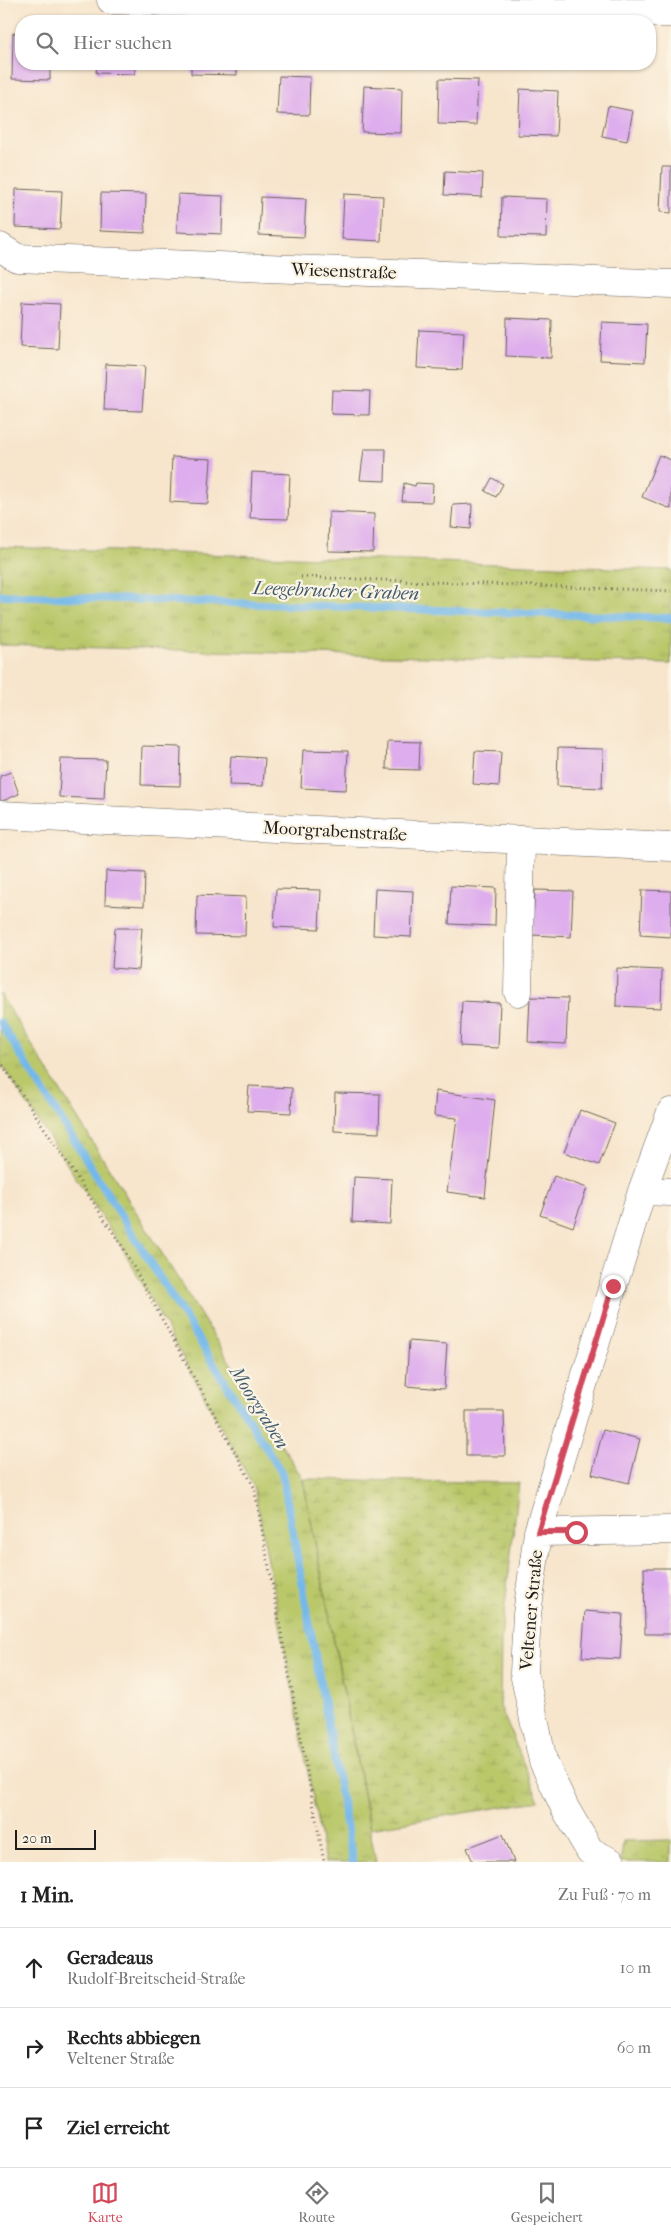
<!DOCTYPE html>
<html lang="de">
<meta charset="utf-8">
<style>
:root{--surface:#fff;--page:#f6f6f6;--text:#222;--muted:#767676;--line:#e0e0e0;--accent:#d1495b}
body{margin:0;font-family:"IM FELL French Canon",serif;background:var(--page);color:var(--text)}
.scale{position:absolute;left:15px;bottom:12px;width:81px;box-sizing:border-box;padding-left:5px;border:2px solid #1c1c1c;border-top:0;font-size:14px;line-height:18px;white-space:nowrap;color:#1c1c1c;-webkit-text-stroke:4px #fcf5e5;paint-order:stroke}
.stop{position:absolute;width:15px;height:15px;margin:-11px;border:4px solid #d1495b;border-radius:50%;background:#fff}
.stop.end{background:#d1495b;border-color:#fff;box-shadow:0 1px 5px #0008}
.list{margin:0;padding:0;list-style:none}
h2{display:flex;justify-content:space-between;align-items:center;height:65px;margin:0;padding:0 20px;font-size:21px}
h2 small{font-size:16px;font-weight:400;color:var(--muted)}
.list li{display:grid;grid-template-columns:32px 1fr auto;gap:15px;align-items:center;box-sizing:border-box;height:80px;padding:0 20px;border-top:1px solid var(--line)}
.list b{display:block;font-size:19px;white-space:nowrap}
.list p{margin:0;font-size:16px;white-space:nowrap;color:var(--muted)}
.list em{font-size:16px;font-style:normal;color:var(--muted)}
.icon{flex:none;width:28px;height:28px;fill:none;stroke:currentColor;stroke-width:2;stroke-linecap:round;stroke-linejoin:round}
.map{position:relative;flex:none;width:671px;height:1862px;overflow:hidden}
.search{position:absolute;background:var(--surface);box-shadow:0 1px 4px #0004;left:15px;right:15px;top:15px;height:55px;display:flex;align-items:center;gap:12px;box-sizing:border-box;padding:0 18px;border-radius:20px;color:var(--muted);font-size:19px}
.sheet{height:305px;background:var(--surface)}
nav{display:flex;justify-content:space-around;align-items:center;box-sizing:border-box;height:70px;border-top:1px solid var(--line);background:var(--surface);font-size:14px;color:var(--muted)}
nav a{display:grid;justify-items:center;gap:2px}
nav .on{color:var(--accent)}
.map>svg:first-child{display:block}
.grass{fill:url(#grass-tufts);stroke:#6b7243}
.wetland{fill:url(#wetland-marsh);stroke:#6b7243}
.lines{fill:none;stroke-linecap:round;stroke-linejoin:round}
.stream{stroke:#73b8ea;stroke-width:8}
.building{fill:#deaded}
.minor-casing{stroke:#69625a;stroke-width:29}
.path{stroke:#69625a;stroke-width:3;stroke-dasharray:1 4;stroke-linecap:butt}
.minor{stroke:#fff;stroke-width:28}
.route{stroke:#d1495b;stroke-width:6}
.labels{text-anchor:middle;stroke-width:4.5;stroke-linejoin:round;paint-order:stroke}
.street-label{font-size:18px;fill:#1c1c1c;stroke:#fcf5e5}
.water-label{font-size:19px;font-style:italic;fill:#3f5a6e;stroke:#fcf5e5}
</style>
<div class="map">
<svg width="671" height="1862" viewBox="0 0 671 1862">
<defs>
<pattern id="grass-tufts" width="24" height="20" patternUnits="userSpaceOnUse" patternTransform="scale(1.25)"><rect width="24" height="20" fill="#bac86a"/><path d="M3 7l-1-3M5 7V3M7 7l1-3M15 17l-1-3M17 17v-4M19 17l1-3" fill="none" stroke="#9fab5b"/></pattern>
<pattern id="wetland-marsh" width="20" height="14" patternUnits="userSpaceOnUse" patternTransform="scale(1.25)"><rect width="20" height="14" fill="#bac86a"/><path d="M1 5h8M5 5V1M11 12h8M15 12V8" fill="none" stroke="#9fab5b"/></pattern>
</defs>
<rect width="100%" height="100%" fill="#fcf5e5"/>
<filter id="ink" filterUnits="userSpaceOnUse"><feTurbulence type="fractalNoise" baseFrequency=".02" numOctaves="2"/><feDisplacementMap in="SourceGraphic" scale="10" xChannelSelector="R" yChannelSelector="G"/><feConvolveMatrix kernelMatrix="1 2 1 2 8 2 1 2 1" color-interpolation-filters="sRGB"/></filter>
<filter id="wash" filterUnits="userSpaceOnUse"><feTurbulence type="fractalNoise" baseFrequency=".0096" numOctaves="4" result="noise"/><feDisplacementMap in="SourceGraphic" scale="20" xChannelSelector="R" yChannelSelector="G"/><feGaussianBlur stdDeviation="1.12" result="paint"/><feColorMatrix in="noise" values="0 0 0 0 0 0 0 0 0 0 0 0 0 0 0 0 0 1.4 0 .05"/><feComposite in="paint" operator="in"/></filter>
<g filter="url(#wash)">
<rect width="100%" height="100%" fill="#f7e5cc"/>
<path class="grass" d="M0,547L671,570V664L0,645Z
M0,994L303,1479L376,1862H325L254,1487L123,1249L0,1063Z
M671,1840V1862H621L623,1841Z"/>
<path class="wetland" d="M303,1479L519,1483L501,1640L500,1706L539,1801L370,1828Z"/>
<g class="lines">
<path class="stream" d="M0,595L671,618
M0,1022L282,1473L353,1862"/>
</g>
<g id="blocks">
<path class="building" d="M13,33L21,34V64H50V80L12,79Z
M97,64H135V74L96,73Z
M191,64H237V75L191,74Z
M279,76L310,77L309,115L277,114Z
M439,79L478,80L476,125L438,124Z
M364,86L402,88L401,133L362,132Z
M520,89L558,91L556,136L518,135Z
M608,106L633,111L627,141L602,136Z
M662,167H671V213L660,212Z
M445,171L483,173L482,197L444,195Z
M16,189L62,191L60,229L15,227Z
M101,193L146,194L145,233L100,231Z
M178,194L223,196L222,234L177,232Z
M344,194L383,196L381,241L342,239Z
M261,197L306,199L304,237L259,235Z
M502,197L547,199L546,237L501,236Z
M22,302L60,304L58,349L20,347Z
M507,318L552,320L551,358L506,356Z
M602,322L647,324L645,362L600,360Z
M419,330L464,332L462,370L417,368Z
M106,364L145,366L142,411L104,410Z
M332,390L370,391L369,415L331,414Z
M364,449H386L385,481L360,480Z
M659,455L671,460V509L642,497Z
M172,457L211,459L208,504L170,502Z
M252,472L290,474L288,519L250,518Z
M492,478L503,484L496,497L485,491Z
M404,483L415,486L416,483L433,484L432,502L402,501Z
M472,504L471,529L451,527L453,505Z
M329,512L374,514L373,552L328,551Z
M387,741L420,742L419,770L386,769Z
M142,746L181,747L180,786L141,785Z
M558,748L603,749L602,788L557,786Z
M303,750L348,751L346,790L301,788Z
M475,751L501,752L499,786L473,784Z
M231,756L265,758L263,786L229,785Z
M61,759L106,760L104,799L59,797Z
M11,772L19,794L0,802V776Z
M106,871L145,873L144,906L105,904Z
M451,886L496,888L495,926L449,924Z
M276,889L321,890L319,929L274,927Z
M375,889L413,891L411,937L373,935Z
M535,890L573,891L571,937L532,935Z
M642,890L671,891V937L640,935Z
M197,895L246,897L245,936L196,935Z
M115,928H142L139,970L112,968Z
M617,968L662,970L661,1008L616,1006Z
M530,997L568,998L566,1044L528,1042Z
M462,1001L500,1003L498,1048L460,1046Z
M249,1086L292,1088L291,1113L247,1111Z
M436,1091L495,1100L485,1197L447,1192L457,1118L434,1116Z
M335,1093L380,1094L379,1133L334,1131Z
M580,1110L615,1123L599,1165L564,1152Z
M554,1176L587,1188L573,1227L540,1215Z
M354,1177L392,1179L390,1224L352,1222Z
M409,1341L447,1344L444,1389L406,1386Z
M466,1411H504L505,1456H466Z
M603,1430L640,1439L629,1483L592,1474Z
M644,1568H671V1634H645Z
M585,1611L623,1614L620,1659L582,1657Z
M503,1834L514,1862H473L467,1848Z"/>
</g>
</g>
<g filter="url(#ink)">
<use href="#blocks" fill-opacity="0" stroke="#69625a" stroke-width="1"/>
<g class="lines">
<defs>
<path id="minor" d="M111,0L445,12L671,13
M0,247L17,258L671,284
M0,815L671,847
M518,992L521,840
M642,1191L671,1192
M538,1532L671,1530
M611,1862L590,1851L565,1808L543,1761L524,1673L527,1614L538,1532L642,1191L671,1112"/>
</defs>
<use href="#minor" class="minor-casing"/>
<path class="path" d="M301,577L671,591
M0,1061L122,1246L254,1487L324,1862"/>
<use href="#minor" class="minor"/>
</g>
</g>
<g class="lines" filter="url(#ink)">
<path class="route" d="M576,1532H538L613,1286"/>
</g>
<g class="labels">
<g class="street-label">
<text transform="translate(344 271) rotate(2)" y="6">Wiesenstraße</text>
<text transform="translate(335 831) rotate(3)" y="6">Moorgrabenstraße</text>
<text transform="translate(531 1610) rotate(-85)" y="6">Veltener Straße</text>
</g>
<g class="water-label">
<text transform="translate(336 590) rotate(2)" y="7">Leegebrucher Graben</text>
<text transform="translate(260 1407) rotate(58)" y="7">Moorgraben</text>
</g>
</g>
</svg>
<div class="scale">20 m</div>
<div class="stop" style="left:576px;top:1532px"></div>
<div class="stop end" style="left:613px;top:1286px"></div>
<div class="search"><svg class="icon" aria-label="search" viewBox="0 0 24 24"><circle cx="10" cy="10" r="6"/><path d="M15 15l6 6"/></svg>Hier suchen</div>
</div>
<section class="sheet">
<h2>1 Min.<small>Zu Fuß · 70 m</small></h2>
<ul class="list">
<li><svg class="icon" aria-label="ahead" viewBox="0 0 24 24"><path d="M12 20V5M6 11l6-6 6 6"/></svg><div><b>Geradeaus</b><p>Rudolf-Breitscheid-Straße</p></div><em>10 m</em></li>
<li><svg class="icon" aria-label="right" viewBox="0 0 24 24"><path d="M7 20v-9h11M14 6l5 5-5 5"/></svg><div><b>Rechts abbiegen</b><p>Veltener Straße</p></div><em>60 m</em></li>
<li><svg class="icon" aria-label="arrive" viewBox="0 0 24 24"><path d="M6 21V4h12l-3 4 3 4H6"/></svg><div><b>Ziel erreicht</b></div></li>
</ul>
</section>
<nav>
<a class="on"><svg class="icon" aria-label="map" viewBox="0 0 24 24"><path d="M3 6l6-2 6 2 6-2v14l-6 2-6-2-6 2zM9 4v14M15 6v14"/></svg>Karte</a>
<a><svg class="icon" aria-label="directions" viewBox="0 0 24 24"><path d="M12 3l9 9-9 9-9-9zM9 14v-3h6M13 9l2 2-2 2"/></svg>Route</a>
<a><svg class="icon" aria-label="saved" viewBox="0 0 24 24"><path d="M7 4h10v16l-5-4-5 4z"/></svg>Gespeichert</a>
</nav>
